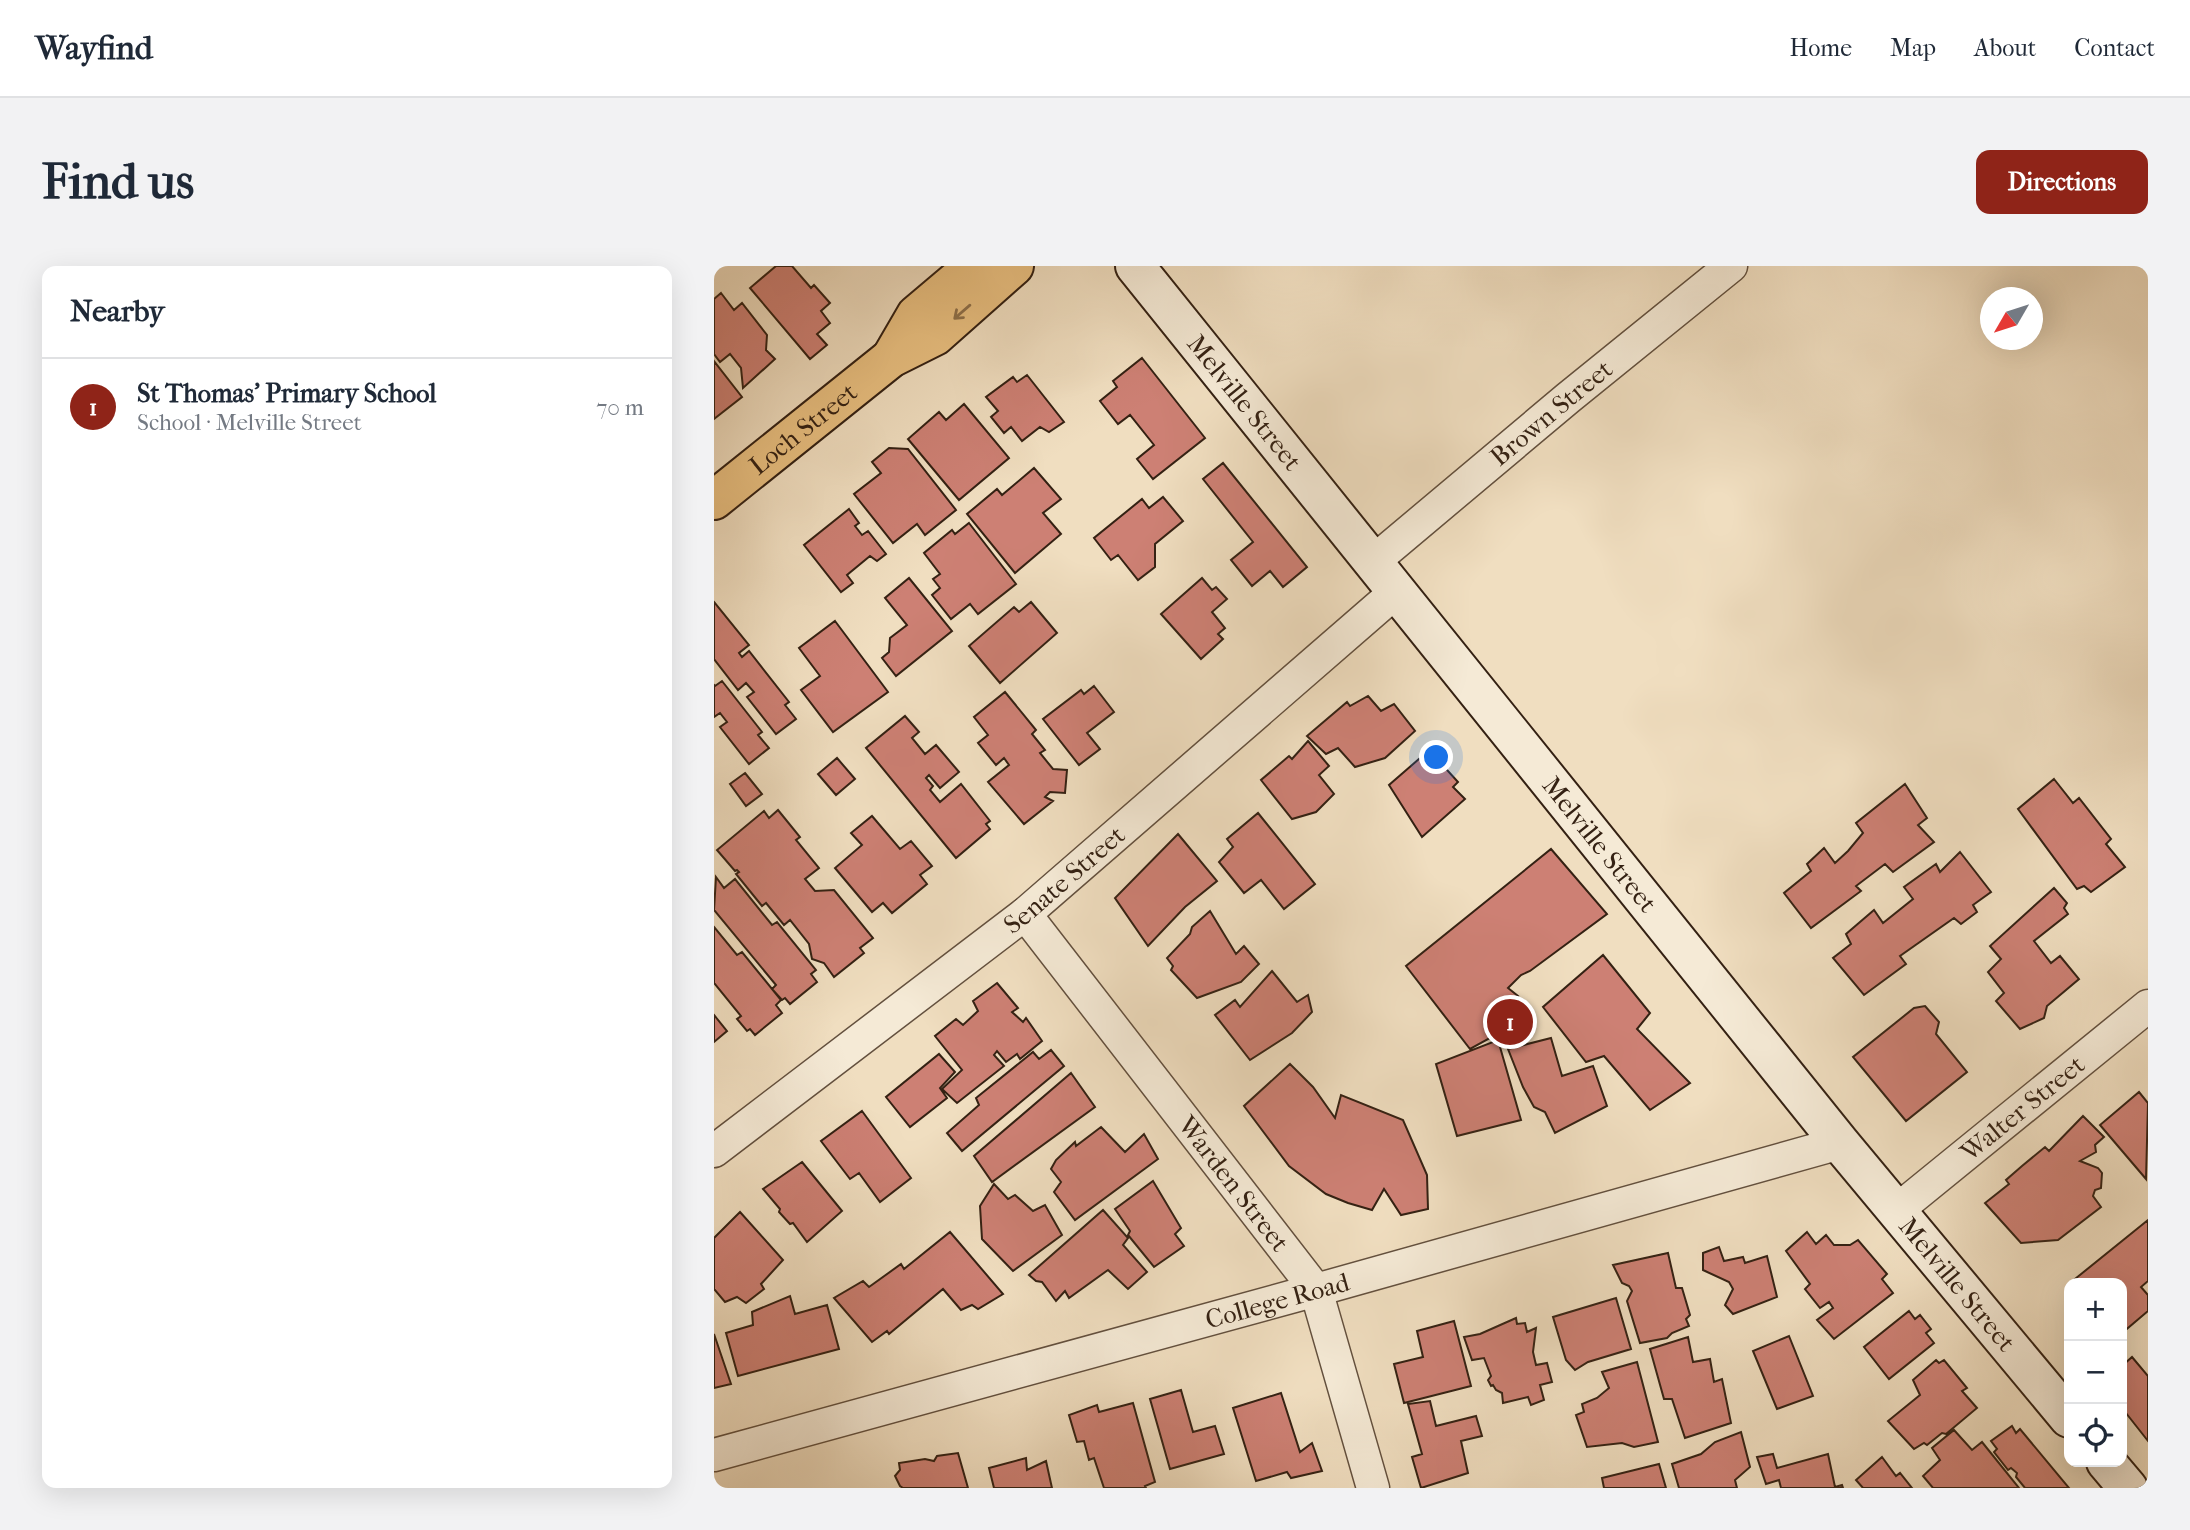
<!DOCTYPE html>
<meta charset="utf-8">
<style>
:root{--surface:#fff;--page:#f2f2f3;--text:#1f2937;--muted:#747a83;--line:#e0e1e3;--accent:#8f2418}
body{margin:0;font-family:"IM FELL French Canon",serif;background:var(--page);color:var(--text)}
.controls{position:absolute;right:21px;bottom:21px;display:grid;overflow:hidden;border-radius:14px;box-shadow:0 7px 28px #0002}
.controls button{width:63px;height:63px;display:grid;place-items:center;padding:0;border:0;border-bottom:2px solid var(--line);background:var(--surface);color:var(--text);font:35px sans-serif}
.compass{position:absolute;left:1266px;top:21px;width:63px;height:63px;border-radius:50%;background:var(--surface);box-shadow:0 7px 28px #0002;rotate:231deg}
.you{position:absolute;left:723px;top:492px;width:24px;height:24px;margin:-18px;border:5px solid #fff;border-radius:50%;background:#1a73e8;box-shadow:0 0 0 10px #1a73e833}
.badge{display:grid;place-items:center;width:46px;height:46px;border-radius:50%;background:var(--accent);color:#fff;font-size:23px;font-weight:700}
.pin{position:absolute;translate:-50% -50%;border:4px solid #fff;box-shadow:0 2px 7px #0006}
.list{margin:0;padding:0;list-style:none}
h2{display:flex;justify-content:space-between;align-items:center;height:91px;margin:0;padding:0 28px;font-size:30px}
h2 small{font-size:23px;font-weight:400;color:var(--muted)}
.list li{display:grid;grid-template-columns:46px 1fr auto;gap:21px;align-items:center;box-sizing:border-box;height:98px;padding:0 28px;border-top:2px solid var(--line)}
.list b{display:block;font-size:26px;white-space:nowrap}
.list p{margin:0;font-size:23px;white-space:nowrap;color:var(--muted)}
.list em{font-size:23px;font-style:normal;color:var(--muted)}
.icon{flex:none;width:38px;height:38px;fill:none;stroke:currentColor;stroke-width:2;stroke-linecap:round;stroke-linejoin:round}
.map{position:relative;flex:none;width:1434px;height:1222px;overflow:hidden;border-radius:14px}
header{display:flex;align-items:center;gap:42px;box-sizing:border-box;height:98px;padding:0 35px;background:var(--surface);border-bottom:2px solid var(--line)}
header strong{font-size:33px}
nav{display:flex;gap:38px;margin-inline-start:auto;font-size:24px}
.intro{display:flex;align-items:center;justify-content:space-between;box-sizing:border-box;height:168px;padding:0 42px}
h1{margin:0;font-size:49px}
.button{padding:18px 32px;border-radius:14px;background:var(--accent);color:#fff;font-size:24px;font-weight:700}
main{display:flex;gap:42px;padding:0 42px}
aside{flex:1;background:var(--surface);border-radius:14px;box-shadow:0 7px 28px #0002}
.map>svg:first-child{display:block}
.building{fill:#cd8074;stroke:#342113;stroke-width:2}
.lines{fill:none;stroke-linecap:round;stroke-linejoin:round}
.street-casing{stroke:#63503e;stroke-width:35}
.secondary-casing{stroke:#342113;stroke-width:42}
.primary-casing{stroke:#342113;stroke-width:42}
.street{stroke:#f5ead6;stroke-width:32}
.secondary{stroke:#f5ead6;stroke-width:38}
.primary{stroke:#e8bf80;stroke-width:38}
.oneway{stroke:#8e704a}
.labels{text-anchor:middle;stroke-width:6;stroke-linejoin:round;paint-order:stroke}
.street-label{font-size:26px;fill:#342113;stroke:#f5ead6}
</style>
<header>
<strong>Wayfind</strong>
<nav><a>Home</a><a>Map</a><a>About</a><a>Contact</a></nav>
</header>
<div class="intro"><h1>Find us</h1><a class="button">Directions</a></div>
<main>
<aside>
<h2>Nearby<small></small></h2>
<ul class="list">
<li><span class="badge">1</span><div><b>St Thomas' Primary School</b><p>School · Melville Street</p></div><em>70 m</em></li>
</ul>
</aside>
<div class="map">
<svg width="1434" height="1222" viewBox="0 0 1434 1222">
<rect width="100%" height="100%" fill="#f0dec0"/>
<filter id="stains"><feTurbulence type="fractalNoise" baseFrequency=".00286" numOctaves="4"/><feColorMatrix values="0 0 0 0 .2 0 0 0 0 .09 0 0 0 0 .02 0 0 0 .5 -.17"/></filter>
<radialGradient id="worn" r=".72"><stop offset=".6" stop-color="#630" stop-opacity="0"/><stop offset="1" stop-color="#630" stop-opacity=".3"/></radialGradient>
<path class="building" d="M62,0H78L97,22L100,19L116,37L107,45L116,57L103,68L113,79L96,93L36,22Z
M7,27L20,44L28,37L53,69L52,84L61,93L29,122L27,102L16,88L6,96L0,88V33Z
M428,92L491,172L439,213L423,193L440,179L416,149L404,158L386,135L403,121L399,115Z
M0,95L28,131L0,153Z
M313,109L350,156L335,166L326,161L308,175L297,161L290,167L277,151L284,145L272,131L299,111L303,116Z
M250,138L295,192L245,234L194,173L225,146L232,154Z
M175,182L194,183L242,244L211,269L203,258L179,277L140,228L167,207L158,196Z
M509,197L593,301L569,321L556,305L538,320L517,294L539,276L489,213Z
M320,202L347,233L329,247L347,268L301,307L253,248L283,223L288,229Z
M449,231L469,255L441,278V301L424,314L404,289L397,294L380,272L428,233L435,242Z
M135,243L145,257L141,260L148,269L154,265L172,288L163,295L156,290L133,309L139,317L127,326L90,279Z
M255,257L302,318L264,348L256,338L237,353L218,329L226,322L219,313L226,308L210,287L238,264L241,268Z
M195,312L238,365L182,410L168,392L175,386L176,372L193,359L171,332Z
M488,312L498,324L502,321L513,333L498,346L511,362L504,368L509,373L487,393L447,348Z
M0,336L35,379L25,387L28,391L35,385L75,436L71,439L82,453L62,468L33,431L40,426L32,417L24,424L0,393Z
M317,336L343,367L286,417L255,380L300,341L305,346Z
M121,355L174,426L119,466L87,424L106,410L85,382Z
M8,415L48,466L44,469L55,482L35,498L6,461L13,456L6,447L0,451V419L1,420Z
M380,420L400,446L373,467L386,483L365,499L329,453L367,424L370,428Z
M291,426L322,464L318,468L331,484L326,487L339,503L353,504L351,527L336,526L331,531L339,535L310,558L274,516L295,499L290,492L282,499L264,477L274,469L260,451Z
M654,430L667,445L680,438L701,465L671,492L641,501L624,482L612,488L593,470L633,436L636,440Z
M191,450L205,466L198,472L211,488L222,479L245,506L226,522L215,509L212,512L219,520L216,524L226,536L247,518L276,555L272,558L276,563L242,592L152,482Z
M594,475L615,500L605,509L620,528L602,546L578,553L547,514L575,490L578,493Z
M713,486L721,496L724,494L744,516L739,521L751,533L708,571L675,519Z
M123,492L141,513L122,529L104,508Z
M31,507L48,528L32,540L16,518Z
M1340,513L1359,537L1365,532L1397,573L1392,578L1411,601L1377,626L1370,620L1363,623L1304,543Z
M1191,518L1213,552L1204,559L1220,576L1179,606L1171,598L1142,620L1147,625L1097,662L1070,627L1097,605L1093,598L1110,582L1121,597L1134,585L1149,567L1142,557Z
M64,544L86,571L82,574L105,602L91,613L101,625L120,624L159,672L146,682L150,687L120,711L110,697L98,693L95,678L76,654L70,659L52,637L48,640L22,608L25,606L23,604L21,605L3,584L50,545L55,552Z
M544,547L601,618L570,643L547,614L530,627L505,596L519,581L513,573Z
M158,550L186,583L197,575L218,600L206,609L213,618L178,647L169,637L158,646L121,602L148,579L137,567Z
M464,568L503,615L471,641L434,680L401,632Z
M837,583L893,648L816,705L807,709L794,722L804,730L787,744L798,760L756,783L692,700Z
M1246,586L1277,626L1259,639L1263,646L1247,658L1240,652L1186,690L1192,698L1150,729L1119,692L1137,678L1132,668L1160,644L1169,657L1199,633L1190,621L1222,598L1226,606Z
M2,611L10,622L21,613L58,659L63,656L102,704L97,708L103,716L76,738L71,732L68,734L58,723L62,719L0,644Z
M1340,622L1353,637L1350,642L1354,648L1320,675L1337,697L1346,690L1365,713L1333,740L1330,752L1306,763L1282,735L1290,727L1274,706L1287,693L1276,680Z
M496,645L522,688L530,680L545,698L527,716L483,732L457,704L459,700L453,692L476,668L478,661Z
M0,661L23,689L28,686L67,734L62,739L68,747L41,769L36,763L33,765L23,753L27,750L0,717Z
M889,689L936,747L923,763L976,817L936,844L890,790L872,796L829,741Z
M558,705L583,736L594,729L598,746L578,767L536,794L501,749L521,734L526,741Z
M283,717L304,742L298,746L309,756L312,752L328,775L306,793L303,788L292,796L283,785L280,789L290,800L243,837L228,823L248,804L221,770L242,753L249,759L264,745L259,735Z
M1211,740L1225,756L1222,768L1253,806L1192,855L1139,791L1200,742Z
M0,749L13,765L0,776Z
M837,772L848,810L879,800L893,840L841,867L831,846L820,841L809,821L794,783Z
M784,774L807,854L743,870L722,798Z
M337,784L350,800L248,885L233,867L265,839L262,832L319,786L325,793Z
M225,788L241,806L226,822L233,832L196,861L172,831Z
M576,798L599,821L621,852L627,829L689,854L713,909L714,943L687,949L670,923L658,944L634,937L612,928L575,900L530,840Z
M357,807L381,841L278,916L260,890Z
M1425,826L1434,837L1432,913L1386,859Z
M148,845L197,912L166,936L145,907L136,913L107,875Z
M1369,850L1390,871L1381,879L1382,886L1366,895L1384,902L1388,907L1387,922L1381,924L1379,930L1387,941L1344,974L1307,977L1271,937L1295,918L1292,914L1308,900L1331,881L1335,885Z
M387,861L411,886L430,868L444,893L361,954L340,926L347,916L337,903L342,894L361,876L362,880Z
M88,896L128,945L93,976L79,957L76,958L65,946L66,943L49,923Z
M439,915L467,962L461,968L470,980L440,1001L414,969L416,965L401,943Z
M280,918L294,933L301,929L319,945L331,939L348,969L299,1005L268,973L266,940Z
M389,944L414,972L409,979L433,1006L414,1023L394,1004L355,1032L351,1025L342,1035L328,1016L322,1015L315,1009Z
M26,946L69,994L47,1018L50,1023L32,1037L23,1031L11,1036L0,1023V972Z
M1434,954V1015L1427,1021L1434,1029V1045L1408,1067V1017H1356Z
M236,966L289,1028L264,1043L258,1039L247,1044L229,1023L175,1068L173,1065L158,1076L120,1032L149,1015L155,1021L187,998L190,1003Z
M1093,966L1102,978L1112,969L1120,979H1136L1144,974L1173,1008L1168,1013L1179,1027L1120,1073L1103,1054L1119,1042L1115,1036L1106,1042L1091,1023L1096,1018L1072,985Z
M1005,981L1010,995L1029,991L1031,997L1053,990L1063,1031L1019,1048L1011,1039L1019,1023L1015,1016L989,1004V987Z
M954,987L962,1022H968L976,1049L972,1053L975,1060L958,1067L953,1072L926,1077L913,1035L918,1025L915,1020L908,1017L899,999Z
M76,1030L81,1048L113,1039L125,1083L24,1110L12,1067L39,1059L38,1046Z
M902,1032L917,1083L874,1096L861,1104L852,1094L839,1051Z
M1195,1045L1201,1053L1206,1049L1217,1063L1212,1067L1220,1077L1175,1113L1150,1081Z
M802,1052L803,1058L811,1057L813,1066L822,1062L819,1086L822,1099L833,1097L838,1116L826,1119L830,1134L817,1139L814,1131L789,1137L788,1127L782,1124L779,1119L777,1120L774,1114L777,1110L770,1092L758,1094L750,1071L766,1068Z
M740,1055L757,1120L690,1137L680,1098L709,1091L703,1065Z
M0,1068L17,1118L0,1122Z
M1075,1070L1099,1130L1063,1143L1039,1085Z
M974,1071L979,1096L996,1093L1000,1116L1008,1113L1017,1157L971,1172L958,1133H950L936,1083Z
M1418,1091L1434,1110V1175L1408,1142V1100Z
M1222,1094L1225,1097L1230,1094L1253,1122L1248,1125L1263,1142L1232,1168L1228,1167L1213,1179L1210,1177L1200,1183L1174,1155L1206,1129L1199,1114Z
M923,1096L944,1176L920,1181L908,1177L873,1181L862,1149L870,1146L868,1138L883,1132L895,1122L888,1106Z
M467,1124L479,1166L501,1160L510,1188L456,1203L436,1133Z
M567,1127L586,1186L598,1177L608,1205L577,1212L573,1206L542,1215L519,1142Z
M716,1135L722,1160L762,1150L768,1170L747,1175L754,1207L707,1222L698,1191L708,1188L694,1138Z
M419,1137L441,1216L431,1220L432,1222H390L380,1192L375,1194L370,1175L363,1176L355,1149L383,1139L385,1146Z
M1298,1160L1302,1167L1306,1163L1355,1222H1311L1302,1211L1303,1207L1297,1202L1294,1204L1280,1186L1283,1183L1277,1175Z
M1240,1164L1258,1184L1268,1176L1305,1222H1219L1209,1210L1226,1194L1218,1182Z
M1027,1166L1036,1201L1021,1214L1023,1222H965L958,1198L987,1188L1001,1176Z
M244,1187L254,1222H189L186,1220L181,1210L186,1204L185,1197L211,1193L220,1195L223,1190Z
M1059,1188L1063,1202L1114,1188L1121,1221L1128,1219L1129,1222H1067L1065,1214L1052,1218L1043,1191Z
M1168,1191L1182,1210L1186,1207L1198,1222H1149L1142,1214Z
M312,1192L313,1204L332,1195L338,1222H280L275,1202Z
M945,1198L952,1222H890L888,1212Z"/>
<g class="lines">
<defs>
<g id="street">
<path id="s1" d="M660,295L854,132L1017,0"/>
<path id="s2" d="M311,648L602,1024L659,1222"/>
<path id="s3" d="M0,885L311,648L684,324"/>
<path id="s4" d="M1182,945L1434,740"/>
<path id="s5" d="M0,1189L602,1024L1126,877"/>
</g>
<g id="secondary">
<path id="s6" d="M421,0L1126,877L1355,1152"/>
<path d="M1392,1196L1414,1222"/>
</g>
<g id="primary">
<path d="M177,92L202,49L260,0"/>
<path id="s7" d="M0,234L177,92L221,70L300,0"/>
</g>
</defs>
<use href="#street" class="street-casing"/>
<use href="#secondary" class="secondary-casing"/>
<use href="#primary" class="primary-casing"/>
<use href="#street" class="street"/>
<use href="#secondary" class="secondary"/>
<use href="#primary" class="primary"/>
</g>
<defs><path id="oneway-shaft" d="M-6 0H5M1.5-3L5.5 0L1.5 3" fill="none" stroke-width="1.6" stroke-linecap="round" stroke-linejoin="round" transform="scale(1.75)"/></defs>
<use class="oneway" href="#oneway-shaft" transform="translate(248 46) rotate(139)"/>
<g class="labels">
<g class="street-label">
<text dy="9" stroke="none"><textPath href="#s6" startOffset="175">Melville Street</textPath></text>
<text dy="9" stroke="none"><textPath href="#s1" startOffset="231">Brown Street</textPath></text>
<text dy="9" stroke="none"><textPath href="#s7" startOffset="114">Loch Street</textPath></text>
<text dy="9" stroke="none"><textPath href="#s6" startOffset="742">Melville Street</textPath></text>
<text dy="9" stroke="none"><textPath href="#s3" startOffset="443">Senate Street</textPath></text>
<text dy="9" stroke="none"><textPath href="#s4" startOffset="163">Walter Street</textPath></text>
<text dy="9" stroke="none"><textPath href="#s2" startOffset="341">Warden Street</textPath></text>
<text dy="9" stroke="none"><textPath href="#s6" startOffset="1309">Melville Street</textPath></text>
<text dy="9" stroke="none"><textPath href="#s5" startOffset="584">College Road</textPath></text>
</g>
</g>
<rect width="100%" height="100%" filter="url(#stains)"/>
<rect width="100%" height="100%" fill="url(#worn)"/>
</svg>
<div class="controls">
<button>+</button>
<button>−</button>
<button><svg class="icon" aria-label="locate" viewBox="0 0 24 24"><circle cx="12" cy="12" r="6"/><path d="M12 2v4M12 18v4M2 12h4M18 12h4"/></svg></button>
</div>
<svg class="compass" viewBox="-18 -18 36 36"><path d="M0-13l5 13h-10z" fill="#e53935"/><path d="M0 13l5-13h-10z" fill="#747a83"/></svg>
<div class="you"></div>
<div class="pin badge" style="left:796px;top:756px">1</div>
</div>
</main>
